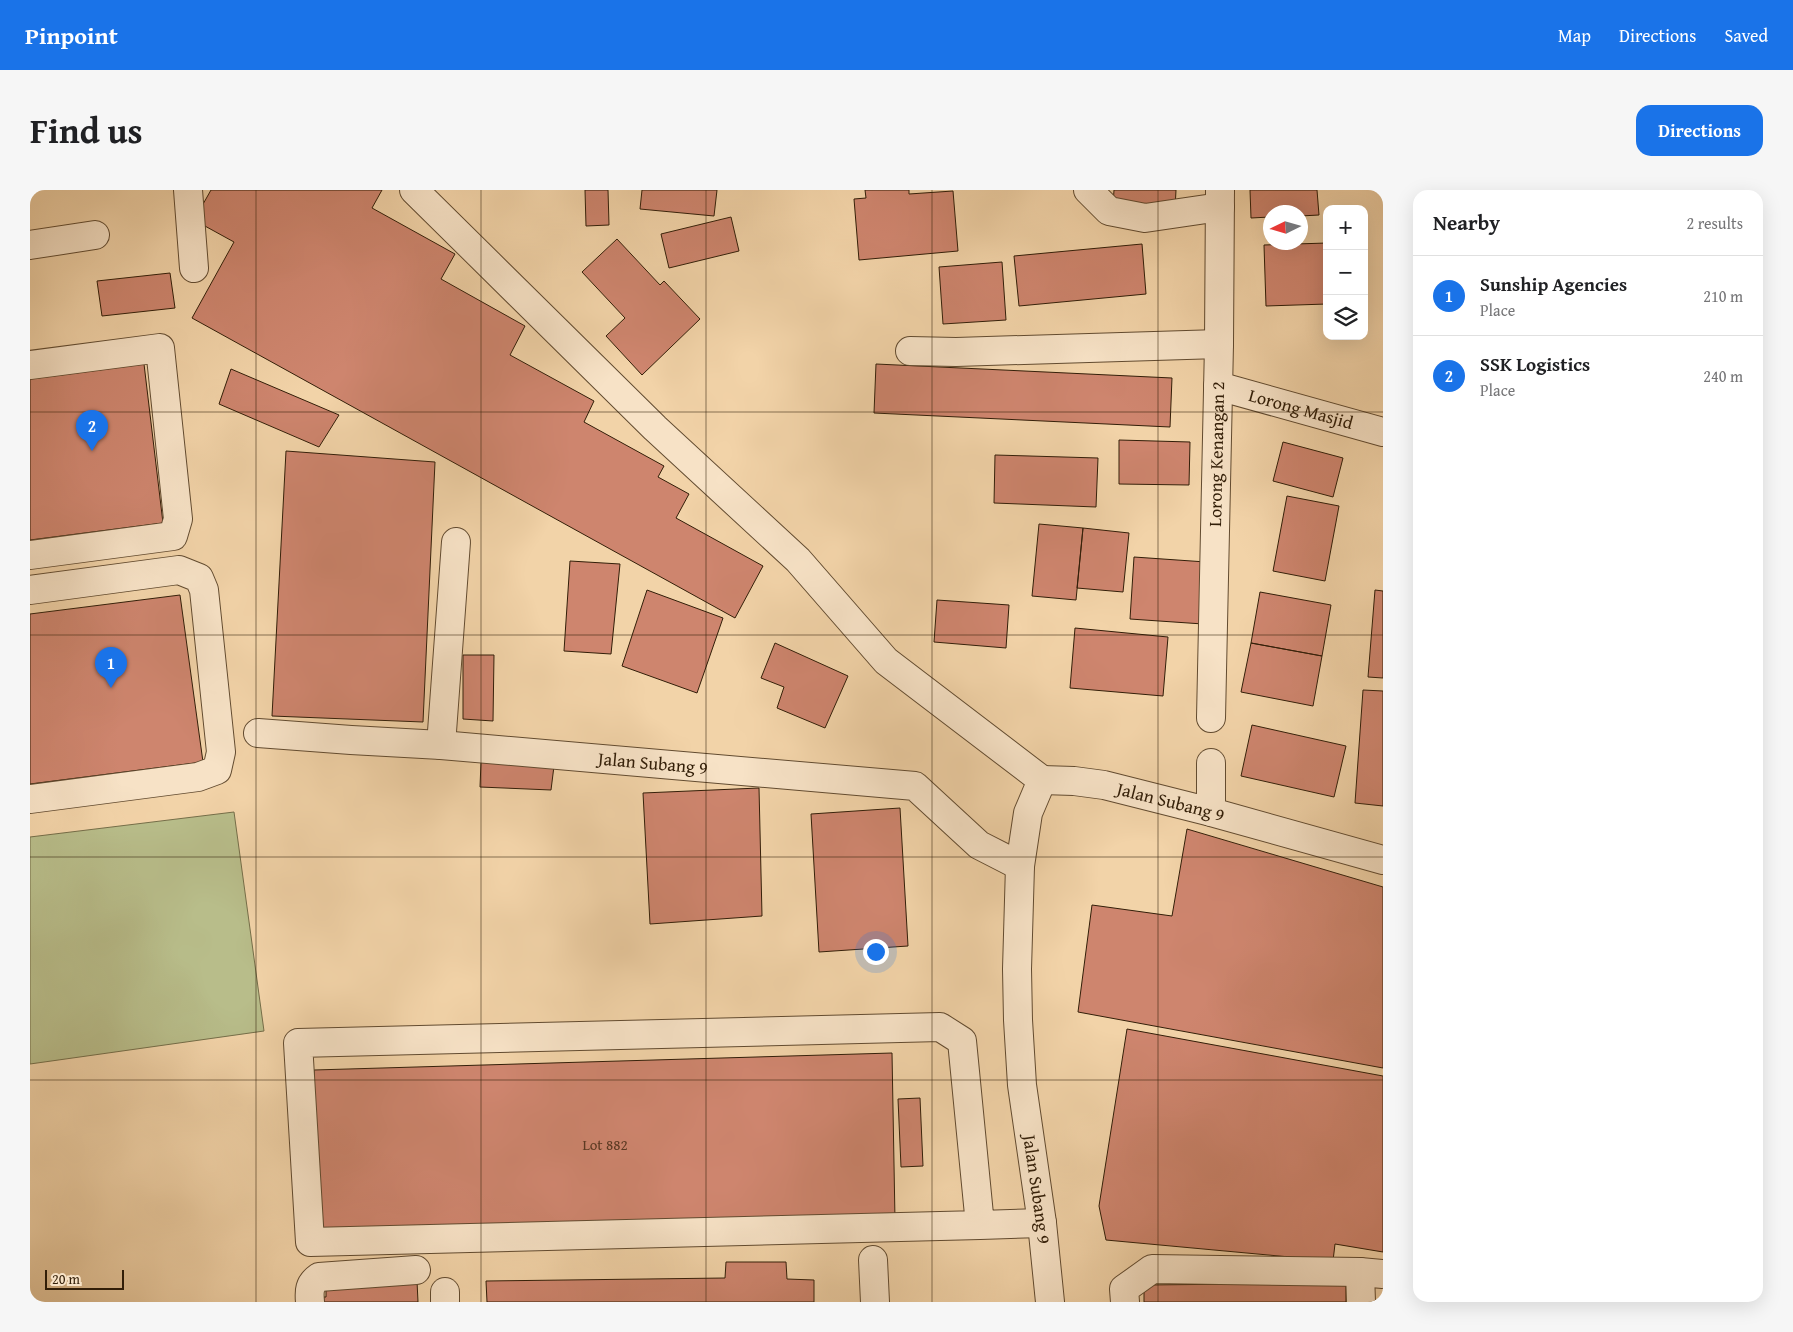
<!DOCTYPE html>
<meta charset="utf-8">
<style>
:root{--surface:#fff;--page:#f6f6f6;--text:#202124;--muted:#757577;--line:#e0e0e0;--accent:#1a73e8}
body{margin:0;font-family:"Gentium Book Plus",serif;background:var(--page);color:var(--text)}
.controls{position:absolute;right:15px;top:15px;display:grid;overflow:hidden;border-radius:10px;box-shadow:0 5px 20px #0002}
.controls button{width:45px;height:45px;display:grid;place-items:center;padding:0;border:0;border-bottom:1px solid var(--line);background:var(--surface);color:var(--text);font:25px sans-serif}
.compass{position:absolute;left:1233px;top:15px;width:45px;height:45px;border-radius:50%;background:var(--surface);box-shadow:0 5px 20px #0002;rotate:265deg}
.scale{position:absolute;left:15px;bottom:12px;width:79px;box-sizing:border-box;padding-left:5px;border:2px solid #321e08;border-top:0;font-size:14px;line-height:18px;white-space:nowrap;color:#321e08;-webkit-text-stroke:4px #f7e2c6;paint-order:stroke}
.you{position:absolute;left:845px;top:761px;width:18px;height:18px;margin:-12px;border:4px solid #fff;border-radius:50%;background:#1a73e8;box-shadow:0 0 0 8px #1a73e833}
.badge{display:grid;place-items:center;width:32px;height:32px;border-radius:50%;background:var(--accent);color:#fff;font-size:16px;font-weight:700}
.pin{position:absolute;translate:-50% -41px;filter:drop-shadow(0 1px 2px #0008)}
.pin::after{content:'';position:absolute;top:26px;width:18px;height:15px;background:inherit;clip-path:polygon(0 0,100% 0,50% 100%)}
.list{margin:0;padding:0;list-style:none}
h2{display:flex;justify-content:space-between;align-items:center;height:65px;margin:0;padding:0 20px;font-size:21px}
h2 small{font-size:16px;font-weight:400;color:var(--muted)}
.list li{display:grid;grid-template-columns:32px 1fr auto;gap:15px;align-items:center;box-sizing:border-box;height:80px;padding:0 20px;border-top:1px solid var(--line)}
.list b{display:block;font-size:19px;white-space:nowrap}
.list p{margin:0;font-size:16px;white-space:nowrap;color:var(--muted)}
.list em{font-size:16px;font-style:normal;color:var(--muted)}
.icon{flex:none;width:28px;height:28px;fill:none;stroke:currentColor;stroke-width:2;stroke-linecap:round;stroke-linejoin:round}
.map{position:relative;flex:none;width:1353px;height:1112px;overflow:hidden;border-radius:15px}
header{display:flex;align-items:center;gap:30px;box-sizing:border-box;height:70px;padding:0 25px;background:var(--accent);color:#fff}
header strong{font-size:24px}
nav{display:flex;gap:28px;margin-inline-start:auto;font-size:18px}
.intro{display:flex;align-items:center;justify-content:space-between;box-sizing:border-box;height:120px;padding:0 30px}
h1{margin:0;font-size:35px}
.button{padding:12px 22px;border-radius:15px;background:var(--accent);color:#fff;font-size:18px;font-weight:700}
main{display:flex;gap:30px;padding:0 30px}
aside{flex:1;background:var(--surface);border-radius:15px;box-shadow:0 5px 20px #0002}
.map>svg:first-child{display:block}
.green{fill:#b8bd8a;stroke:#756e49}
.building{fill:#ce856e;stroke:#321e08}
.lines{fill:none;stroke-linecap:round;stroke-linejoin:round}
.minor-casing{stroke:#624b30;stroke-width:30}
.minor{stroke:#f7e2c6;stroke-width:28}
.grid{fill:none;stroke:#321e08;stroke-width:1;stroke-opacity:0.55}
.labels{text-anchor:middle;stroke-width:4;stroke-linejoin:round;paint-order:stroke}
.number-label{font-size:15px;fill:#593822}
.street-label{font-size:18px;fill:#321e08;stroke:#f7e2c6}
</style>
<header>
<strong>Pinpoint</strong>
<nav><a>Map</a><a>Directions</a><a>Saved</a></nav>
</header>
<div class="intro"><h1>Find us</h1><a class="button">Directions</a></div>
<main>
<div class="map">
<svg width="1353" height="1112" viewBox="0 0 1353 1112">
<rect width="100%" height="100%" fill="#f2d3a8"/>
<filter id="stains"><feTurbulence type="fractalNoise" baseFrequency=".004" numOctaves="4"/><feColorMatrix values="0 0 0 0 .2 0 0 0 0 .09 0 0 0 0 .02 0 0 0 .5 -.17"/></filter>
<radialGradient id="worn" r=".72"><stop offset=".6" stop-color="#630" stop-opacity="0"/><stop offset="1" stop-color="#630" stop-opacity=".3"/></radialGradient>
<path class="green" d="M204,622L234,841L0,874V647Z"/>
<path class="building" d="M181,0H352L342,18L425,64L411,89L495,136L480,165L564,211L554,232L634,276L628,287L659,304L646,328L733,376L705,428L162,128L204,52L164,30Z
M555,0H578L579,35L556,36Z
M612,0H687L684,26L610,19Z
M835,0H879V4L923,1L928,61L829,70L824,9L836,8Z
M1084,0H1146L1145,19L1083,15Z
M1220,0H1287L1289,25L1270,26V22H1240V27L1221,28Z
M701,27L709,61L639,78L631,44Z
M587,49L630,95L634,91L670,129L612,185L576,146L595,128L552,82Z
M1297,53V114L1236,116L1234,55Z
M1112,54L1116,104L989,116L984,66Z
M972,72L976,130L913,134L909,77Z
M140,83L145,118L72,126L67,91Z
M114,174L133,333L0,350V189Z
M846,174L1142,188L1140,237L844,223Z
M201,179L309,225L289,257L189,214Z
M1089,250L1160,252L1159,295L1089,294Z
M1253,252L1313,268L1303,307L1243,291Z
M256,261L405,272L393,532L242,526Z
M965,265L1068,268L1066,317L964,313Z
M1257,306L1309,316L1295,391L1243,381Z
M1009,334L1053,338L1046,410L1002,406Z
M1053,338L1099,343L1093,402L1047,398Z
M1104,367L1176,372L1173,434L1100,429Z
M540,371L590,374L581,464L534,461Z
M617,400L693,428L667,503L592,476Z
M1345,400L1353,401V488L1338,487Z
M1230,402L1301,415L1292,466L1221,453Z
M150,405L173,572L0,594V424Z
M907,410L979,415L976,458L904,452Z
M1045,438L1138,447L1133,506L1040,498Z
M745,453L818,486L795,538L747,518L754,497L731,488Z
M1221,453L1292,466L1283,516L1211,502Z
M433,465H464L463,531L433,529Z
M1333,500L1353,501V616L1325,613Z
M1222,535L1316,556L1304,607L1211,586Z
M451,572L524,576L521,600L450,597Z
M729,598L732,726L620,734L613,603Z
M870,618L878,756L789,762L781,624Z
M1157,639L1353,697V878L1048,822L1062,715L1142,726Z
M1097,839L1353,886V1062L1305,1054L1303,1071L1076,1050L1069,1016Z
M862,863L865,1030L288,1046L284,880Z
M890,908L893,976L871,977L868,909Z
M696,1072H756L757,1089L784,1090V1112H457L456,1091L695,1088Z
M387,1091L388,1112H284V1107H296V1094Z
M1316,1093V1112H1114V1095Z"/>
<g class="lines">
<defs>
<g id="minor">
<path d="M158,0L164,78"/>
<path d="M384,0L625,238L768,370L856,471L1012,590"/>
<path d="M1058,0L1079,21L1115,28L1190,17"/>
<path d="M0,55L65,45"/>
<path d="M880,161L926,162L1189,154"/>
<path d="M0,175L130,158L148,329L143,346L0,365"/>
<path id="s1" d="M1188,196L1353,242"/>
<path d="M0,400L149,380L169,388L174,400L191,562L187,580L168,587L0,609"/>
<path id="s2" d="M1181,528L1189,154L1190,0"/>
<path id="s3" d="M228,543L321,550L411,555L885,596L949,655L990,676"/>
<path d="M411,555L426,352"/>
<path id="s4" d="M1012,590L998,623L990,676L987,779L988,830L992,895L1012,1033L1020,1112"/>
<path id="s5" d="M1012,590L1044,591L1074,595L1181,622L1353,670"/>
<path d="M1181,622V573"/>
<path d="M950,1035L932,851L910,837L268,853L280,1052L950,1035L1012,1033"/>
<path d="M843,1070L845,1112"/>
<path d="M1330,1082L1331,1112"/>
<path d="M415,1102V1112"/>
<path d="M280,1112C279,1101 279,1094 289,1087L386,1080"/>
<path d="M1095,1112L1094,1099L1122,1079L1330,1082L1353,1084"/>
</g>
</defs>
<use href="#minor" class="minor-casing"/>
<use href="#minor" class="minor"/>
</g>
<path class="grid" d="M226,0V1112M451,0V1112M676,0V1112M902,0V1112M1128,0V1112M0,222H1353M0,445H1353M0,667H1353M0,890H1353"/>
<g class="labels">
<g class="number-label">
<text x="575" y="960">Lot 882</text>
</g>
<g class="street-label">
<text dy="6" stroke="none"><textPath href="#s1" startOffset="86">Lorong Masjid</textPath></text>
<text dy="6" stroke="none"><textPath href="#s2" startOffset="264">Lorong Kenangan 2</textPath></text>
<text dy="6" stroke="none"><textPath href="#s3" startOffset="396">Jalan Subang 9</textPath></text>
<text dy="6" stroke="none"><textPath href="#s5" startOffset="131">Jalan Subang 9</textPath></text>
<text dy="6" stroke="none"><textPath href="#s4" startOffset="414">Jalan Subang 9</textPath></text>
</g>
</g>
<rect width="100%" height="100%" filter="url(#stains)"/>
<rect width="100%" height="100%" fill="url(#worn)"/>
</svg>
<div class="controls">
<button>+</button>
<button>−</button>
<button><svg class="icon" aria-label="layers" viewBox="0 0 24 24"><path d="M12 4l9 5-9 5-9-5zM3 14l9 5 9-5"/></svg></button>
</div>
<svg class="compass" viewBox="-18 -18 36 36"><path d="M0-13l5 13h-10z" fill="#e53935"/><path d="M0 13l5-13h-10z" fill="#757577"/></svg>
<div class="scale">20 m</div>
<div class="you"></div>
<div class="pin badge" style="left:81px;top:498px">1</div>
<div class="pin badge" style="left:62px;top:261px">2</div>
</div>
<aside>
<h2>Nearby<small>2 results</small></h2>
<ul class="list">
<li><span class="badge">1</span><div><b>Sunship Agencies</b><p>Place</p></div><em>210 m</em></li>
<li><span class="badge">2</span><div><b>SSK Logistics</b><p>Place</p></div><em>240 m</em></li>
</ul>
</aside>
</main>
